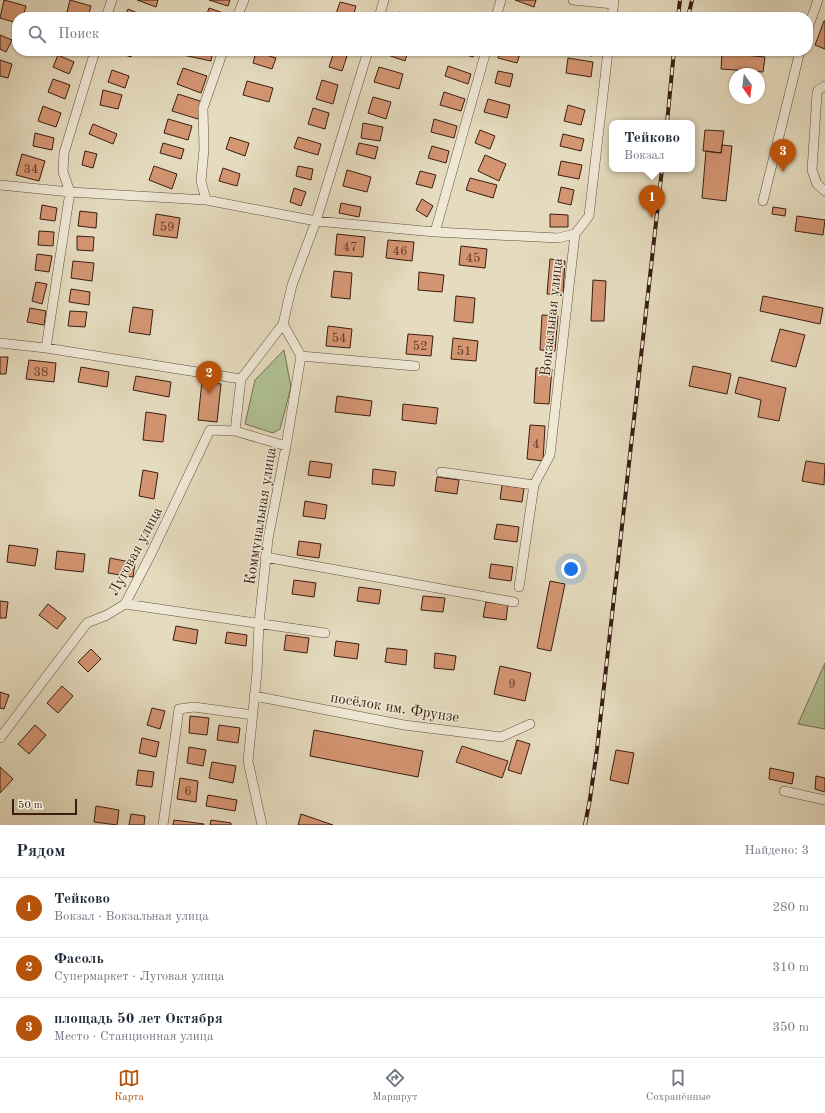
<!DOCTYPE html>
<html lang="ru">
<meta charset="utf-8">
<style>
:root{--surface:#fff;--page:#f2f2f3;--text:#1f2937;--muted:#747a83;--line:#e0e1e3;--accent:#b45309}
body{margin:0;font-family:"Old Standard TT",serif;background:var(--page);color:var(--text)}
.compass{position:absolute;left:729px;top:68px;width:36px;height:36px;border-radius:50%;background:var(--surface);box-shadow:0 1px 3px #0004;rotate:166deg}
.scale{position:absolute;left:12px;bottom:10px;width:65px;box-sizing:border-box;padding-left:4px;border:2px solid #3b1d11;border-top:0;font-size:11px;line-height:14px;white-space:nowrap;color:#3b1d11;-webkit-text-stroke:3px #eee8d5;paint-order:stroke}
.you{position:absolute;left:571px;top:569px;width:14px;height:14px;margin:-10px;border:3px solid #fff;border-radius:50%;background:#1a73e8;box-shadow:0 0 0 6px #1a73e833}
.badge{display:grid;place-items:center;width:26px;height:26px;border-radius:50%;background:var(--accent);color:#fff;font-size:13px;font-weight:700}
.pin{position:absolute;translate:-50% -33px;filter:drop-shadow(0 1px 2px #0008)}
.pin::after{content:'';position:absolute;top:21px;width:14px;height:12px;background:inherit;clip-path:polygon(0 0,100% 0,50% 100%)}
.popup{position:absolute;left:609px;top:120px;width:86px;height:52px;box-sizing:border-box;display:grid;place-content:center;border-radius:8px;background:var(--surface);filter:drop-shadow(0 1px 3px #0005);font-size:13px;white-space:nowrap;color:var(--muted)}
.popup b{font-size:15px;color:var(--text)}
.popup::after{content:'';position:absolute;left:50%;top:100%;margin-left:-8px;border:8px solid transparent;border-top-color:var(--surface)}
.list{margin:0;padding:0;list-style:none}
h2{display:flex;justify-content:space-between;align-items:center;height:52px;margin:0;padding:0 16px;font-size:17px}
h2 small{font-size:13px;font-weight:400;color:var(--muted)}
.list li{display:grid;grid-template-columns:26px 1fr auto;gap:12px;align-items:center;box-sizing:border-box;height:60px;padding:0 16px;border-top:1px solid var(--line)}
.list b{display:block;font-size:15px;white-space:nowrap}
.list p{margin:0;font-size:13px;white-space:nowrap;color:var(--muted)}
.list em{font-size:13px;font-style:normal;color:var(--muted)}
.icon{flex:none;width:22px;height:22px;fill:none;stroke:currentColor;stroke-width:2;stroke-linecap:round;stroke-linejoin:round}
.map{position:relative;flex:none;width:825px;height:825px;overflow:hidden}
.search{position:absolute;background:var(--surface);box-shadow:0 1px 3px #0004;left:12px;right:12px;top:12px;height:44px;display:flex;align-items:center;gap:10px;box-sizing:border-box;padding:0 14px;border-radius:16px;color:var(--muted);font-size:15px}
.sheet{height:232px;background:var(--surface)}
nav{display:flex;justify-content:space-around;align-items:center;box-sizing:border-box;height:56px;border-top:1px solid var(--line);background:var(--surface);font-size:11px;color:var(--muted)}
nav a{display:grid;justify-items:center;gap:2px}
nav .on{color:var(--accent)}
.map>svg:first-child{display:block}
.green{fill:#b0c195;stroke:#766f53}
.building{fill:#d49572;stroke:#3b1d11}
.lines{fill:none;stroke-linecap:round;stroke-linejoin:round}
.minor-casing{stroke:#664c3c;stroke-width:10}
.minor{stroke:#eee8d5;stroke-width:9}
.rail-casing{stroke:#3b1d11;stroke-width:4}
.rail{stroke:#eee8d5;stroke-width:2.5;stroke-dasharray:8;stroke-linecap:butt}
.labels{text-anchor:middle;stroke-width:3;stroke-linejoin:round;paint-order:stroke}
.number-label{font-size:13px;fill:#613b29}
.street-label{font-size:15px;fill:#3b1d11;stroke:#eee8d5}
</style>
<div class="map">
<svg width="825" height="825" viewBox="0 0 825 825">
<rect width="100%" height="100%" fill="#e5dbbe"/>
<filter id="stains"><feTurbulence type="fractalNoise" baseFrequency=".005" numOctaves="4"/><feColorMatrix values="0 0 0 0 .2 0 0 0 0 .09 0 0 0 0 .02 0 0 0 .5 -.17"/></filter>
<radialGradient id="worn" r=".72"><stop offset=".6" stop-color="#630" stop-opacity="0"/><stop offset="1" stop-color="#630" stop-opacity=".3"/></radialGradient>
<path class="green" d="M284,350L291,387L280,429L273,433L245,424L255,380Z
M825,663V729L798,724Z"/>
<path class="building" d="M4,0L26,6L23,17H17V23L0,18Z
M70,0L91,6L88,17L67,12Z
M137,0H158L156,7Z
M209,0H230L228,6Z
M515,0H536L534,7Z
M340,2L356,6L353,17H347L336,14Z
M209,8L226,14L225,17H206Z
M128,9L147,17H125Z
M399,12L415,17H397Z
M824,21H825V49L815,45Z
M0,35L12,40L6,52L0,49Z
M116,51H133L131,57L116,52Z
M184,51H213L211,61L183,55Z
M386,51H408L405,61L385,54Z
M457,51H475L473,57L457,52Z
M500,51H521L517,63L498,58Z
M573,51H593L592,56L573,53Z
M256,52L276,58L272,69L253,63Z
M334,52L347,56L342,71L329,67Z
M722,53L765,57L763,72L721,69Z
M58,55L74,62L69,74L53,67Z
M568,58L593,62L591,77L566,73Z
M0,60L12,64L8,78L0,76Z
M448,66L471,74L468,84L445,76Z
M379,67L403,74L399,89L374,82Z
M183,68L207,76L201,93L177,84Z
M112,70L129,76L125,88L108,82Z
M498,71L513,74L510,87L495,83Z
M53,79L70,85L65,99L48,92Z
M322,80L338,85L333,104L316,99Z
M247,81L273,88L269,102L243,95Z
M103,90L122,95L118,109L100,105Z
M444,92L465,99L461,111L440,105Z
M178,94L203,102L198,119L172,111Z
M373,97L391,102L386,119L368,113Z
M488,99L510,105L507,118L484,112Z
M568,105L585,110L581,125L564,121Z
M43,106L61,113L56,127L38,121Z
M313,108L329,113L325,129L308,124Z
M168,119L192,126L188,140L164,133Z
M434,119L457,126L454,138L431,132Z
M363,123L383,127L380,141L361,138Z
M93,124L117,134L113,144L89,134Z
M480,130L495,136L490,149L475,143Z
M705,130L724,131L721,153L703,151Z
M35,133L54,138L52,150L33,146Z
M563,134L584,139L581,151L560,146Z
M230,137L249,143L245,156L226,149Z
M298,137L321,144L318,155L294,148Z
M163,143L184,149L181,159L160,153Z
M359,143L378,147L375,159L356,154Z
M722,145L732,146L726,201L702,198L706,151L721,153Z
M432,146L449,151L446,163L428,158Z
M85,151L97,154L93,168L82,165Z
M22,154L45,161L39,181L16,175Z
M485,155L506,164L499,181L478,171Z
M561,161L582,165L579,179L558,175Z
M154,166L177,174L172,189L149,180Z
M298,166L313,169L311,180L296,176Z
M223,168L240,174L237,186L219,181Z
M347,170L371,177L367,192L343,186Z
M420,171L436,175L432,188L416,184Z
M470,178L497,185L493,198L466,190Z
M561,187L574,190L571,205L558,202Z
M294,188L306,192L301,206L290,202Z
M422,199L433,206L427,217L416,210Z
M341,203L361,207L359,217L339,213Z
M42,205L57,208L55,221L40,219Z
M773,207L786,209L785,216L772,214Z
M80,211L97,213L96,228L78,226Z
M156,214L180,218L177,238L153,235Z
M550,214L568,215V227H550Z
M797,216L825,220L823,235L795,231Z
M39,231L54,232L53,246L38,245Z
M337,234L365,237L363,257L335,255Z
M77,236L94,237L93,251L77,250Z
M388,240L414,242L412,261L386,258Z
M461,246L487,249L485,268L459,265Z
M37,254L52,256L49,272L35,270Z
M550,259L565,261L563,295L547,294Z
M73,261L94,263L92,281L71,278Z
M334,271L352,273L350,299L331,297Z
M419,272L444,275L442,292L418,290Z
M593,280L606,281L604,321H591Z
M36,282L47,284L42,304L32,301Z
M71,289L90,292L89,305L69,302Z
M456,296L475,298L473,323L454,321Z
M763,296L823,308L820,324L760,311Z
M133,307L153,310L150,335L129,332Z
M30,308L46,311L44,325L27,322Z
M70,311L87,312L85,327L68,326Z
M542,315L558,316L555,351L540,350Z
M328,326L352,329L350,348L326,346Z
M780,329L805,335L796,367L771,361Z
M408,334L433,336L431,356L406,354Z
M453,338L478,341L476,361L451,359Z
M0,357H8L6,374H0Z
M29,360L56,363L54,382L26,379Z
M693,366L731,374L727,394L689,386Z
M81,367L109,372L107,387L78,382Z
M536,368L552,369L549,404L534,403Z
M136,376L171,382L169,397L133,390Z
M739,377L786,388L779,421L758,417L761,400L735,393Z
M202,381L221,384L217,422L198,420Z
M337,396L372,401L370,416L335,412Z
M403,404L438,408L436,424L402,420Z
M146,412L166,415L163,442L143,440Z
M530,425L545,426L543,461L527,459Z
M310,461L332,464L330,478L308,475Z
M806,461L825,464L824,485L802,481Z
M373,469L396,472L394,486L372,484Z
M143,470L158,473L154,499L139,496Z
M437,477L459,480L457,494L435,491Z
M502,485L524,488L522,502L500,499Z
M305,501L327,505L325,519L303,516Z
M497,524L519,527L517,542L494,539Z
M299,541L321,544L319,558L297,555Z
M9,545L38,549L35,566L7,562Z
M57,551L85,554L83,572L55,569Z
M110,558L135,563L133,577L108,573Z
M491,564L513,567L511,581L489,578Z
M294,580L316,583L314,597L292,594Z
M550,581L565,584L551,651L537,648Z
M359,587L381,590L379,604L357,601Z
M423,596L445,598L443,612L421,610Z
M0,601L8,602L6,618H0Z
M486,602L508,605L506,620L483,617Z
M48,604L66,618L57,629L39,615Z
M176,626L198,630L196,644L173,640Z
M227,632L247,635L246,646L225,643Z
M286,635L309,638L307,653L284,650Z
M336,641L359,644L357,659L334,656Z
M387,648L407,650L406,665L385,662Z
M91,649L101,659L88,672L78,662Z
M435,653L456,656L454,670L434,668Z
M500,666L531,673L525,701L494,694Z
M62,686L73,696L58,713L47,703Z
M0,692L9,695L4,709L0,708Z
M152,708L165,711L160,729L147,725Z
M190,716L209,718L207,735L189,733Z
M35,725L46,735L29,754L18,744Z
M219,725L240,728L238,743L217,740Z
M314,730L423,751L418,777L310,756Z
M142,738L159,742L156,757L139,753Z
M517,740L530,744L521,774L508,770Z
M462,746L508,761L502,778L456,762Z
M189,747L206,750L203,766L187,763Z
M616,750L634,753L628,784L610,780Z
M212,762L236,766L233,783L209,778Z
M0,767L13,779L0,793Z
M770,768L794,773L792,784L769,779Z
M138,770L154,772L152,787L136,785Z
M816,776L825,778V792L815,789Z
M180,778L198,781L196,802L177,799Z
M208,795L237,800L235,811L206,806Z
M96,806L119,810L117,825L94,822Z
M131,814L145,816L144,825H129Z
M301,814L333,825H298Z
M174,820L204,824V825H173Z
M211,820L231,823V825H210Z"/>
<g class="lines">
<defs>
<path id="minor" d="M573,0L613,4
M106,17L112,0
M237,17L244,0
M379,17L384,0
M496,17L501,0
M612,17L614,0
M808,28L818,0
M825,86L818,90L817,94L812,170L817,184L825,191
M0,185L70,192L206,200L316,221L435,232L558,238L575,234
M206,200L201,181L204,149L203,108L223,51
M763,201L800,51
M435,232L486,51
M0,343L46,348L241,379
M46,348L70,192L63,172L64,153L95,51
M301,356L415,366
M235,431L241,379L283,324
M441,472L534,485
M265,557L514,602
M519,587L534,485L550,455L575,234L589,216L608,51
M125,604L325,633
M254,696L404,725L501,737L530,724
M0,738L87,623L107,615L125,604L150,556L210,430L235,431L286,446
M784,791L825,800
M163,825L179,709L194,707L253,715
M262,825L248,761L257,672L259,623L268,539L286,446L301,356L283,324L292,285L316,221L368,51"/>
</defs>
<use href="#minor" class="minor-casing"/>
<use href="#minor" class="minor"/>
<defs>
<path id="rail" d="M678,17L680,0
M688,17L692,0
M667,123L674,51
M585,825L590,799L597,749L662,169"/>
</defs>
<use href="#rail" class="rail-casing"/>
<use href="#rail" class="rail"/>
</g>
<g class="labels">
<g class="number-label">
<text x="31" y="173">34</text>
<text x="167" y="231">59</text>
<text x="350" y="251">47</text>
<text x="400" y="255">46</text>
<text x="473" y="262">45</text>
<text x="339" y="342">54</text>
<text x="420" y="350">52</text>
<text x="464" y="355">51</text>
<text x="41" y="376">38</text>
<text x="536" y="448">4</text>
<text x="512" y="688">9</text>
<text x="188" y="795">6</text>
</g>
<g class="street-label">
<text transform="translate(551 317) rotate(-84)" y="5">Вокзальная улица</text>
<text transform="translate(260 516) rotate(-81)" y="5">Коммунальная улица</text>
<text transform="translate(135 551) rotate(-62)" y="5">Луговая улица</text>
<text transform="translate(395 707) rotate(9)" y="5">посёлок им. Фрунзе</text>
</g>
</g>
<rect width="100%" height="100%" filter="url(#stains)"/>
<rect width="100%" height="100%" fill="url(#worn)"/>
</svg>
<svg class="compass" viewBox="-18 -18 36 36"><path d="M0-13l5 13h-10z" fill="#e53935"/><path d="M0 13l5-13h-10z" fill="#747a83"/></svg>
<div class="scale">50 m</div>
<div class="you"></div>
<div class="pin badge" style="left:652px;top:218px">1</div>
<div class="popup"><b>Тейково</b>Вокзал</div>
<div class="pin badge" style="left:209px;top:394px">2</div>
<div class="pin badge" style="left:783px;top:172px">3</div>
<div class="search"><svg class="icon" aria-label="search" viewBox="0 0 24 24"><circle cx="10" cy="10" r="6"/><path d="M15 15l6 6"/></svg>Поиск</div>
</div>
<section class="sheet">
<h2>Рядом<small>Найдено: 3</small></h2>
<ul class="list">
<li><span class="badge">1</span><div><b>Тейково</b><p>Вокзал · Вокзальная улица</p></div><em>280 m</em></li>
<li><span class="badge">2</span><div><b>Фасоль</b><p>Супермаркет · Луговая улица</p></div><em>310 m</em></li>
<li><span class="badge">3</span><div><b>площадь 50 лет Октября</b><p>Место · Станционная улица</p></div><em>350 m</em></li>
</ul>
</section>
<nav>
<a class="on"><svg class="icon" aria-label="map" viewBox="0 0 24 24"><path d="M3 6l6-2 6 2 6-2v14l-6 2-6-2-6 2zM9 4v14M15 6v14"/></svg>Карта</a>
<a><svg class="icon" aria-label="directions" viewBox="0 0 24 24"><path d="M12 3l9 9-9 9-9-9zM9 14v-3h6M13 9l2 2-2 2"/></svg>Маршрут</a>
<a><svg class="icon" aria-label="saved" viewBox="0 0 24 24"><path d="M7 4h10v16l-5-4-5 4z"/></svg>Сохранённые</a>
</nav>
